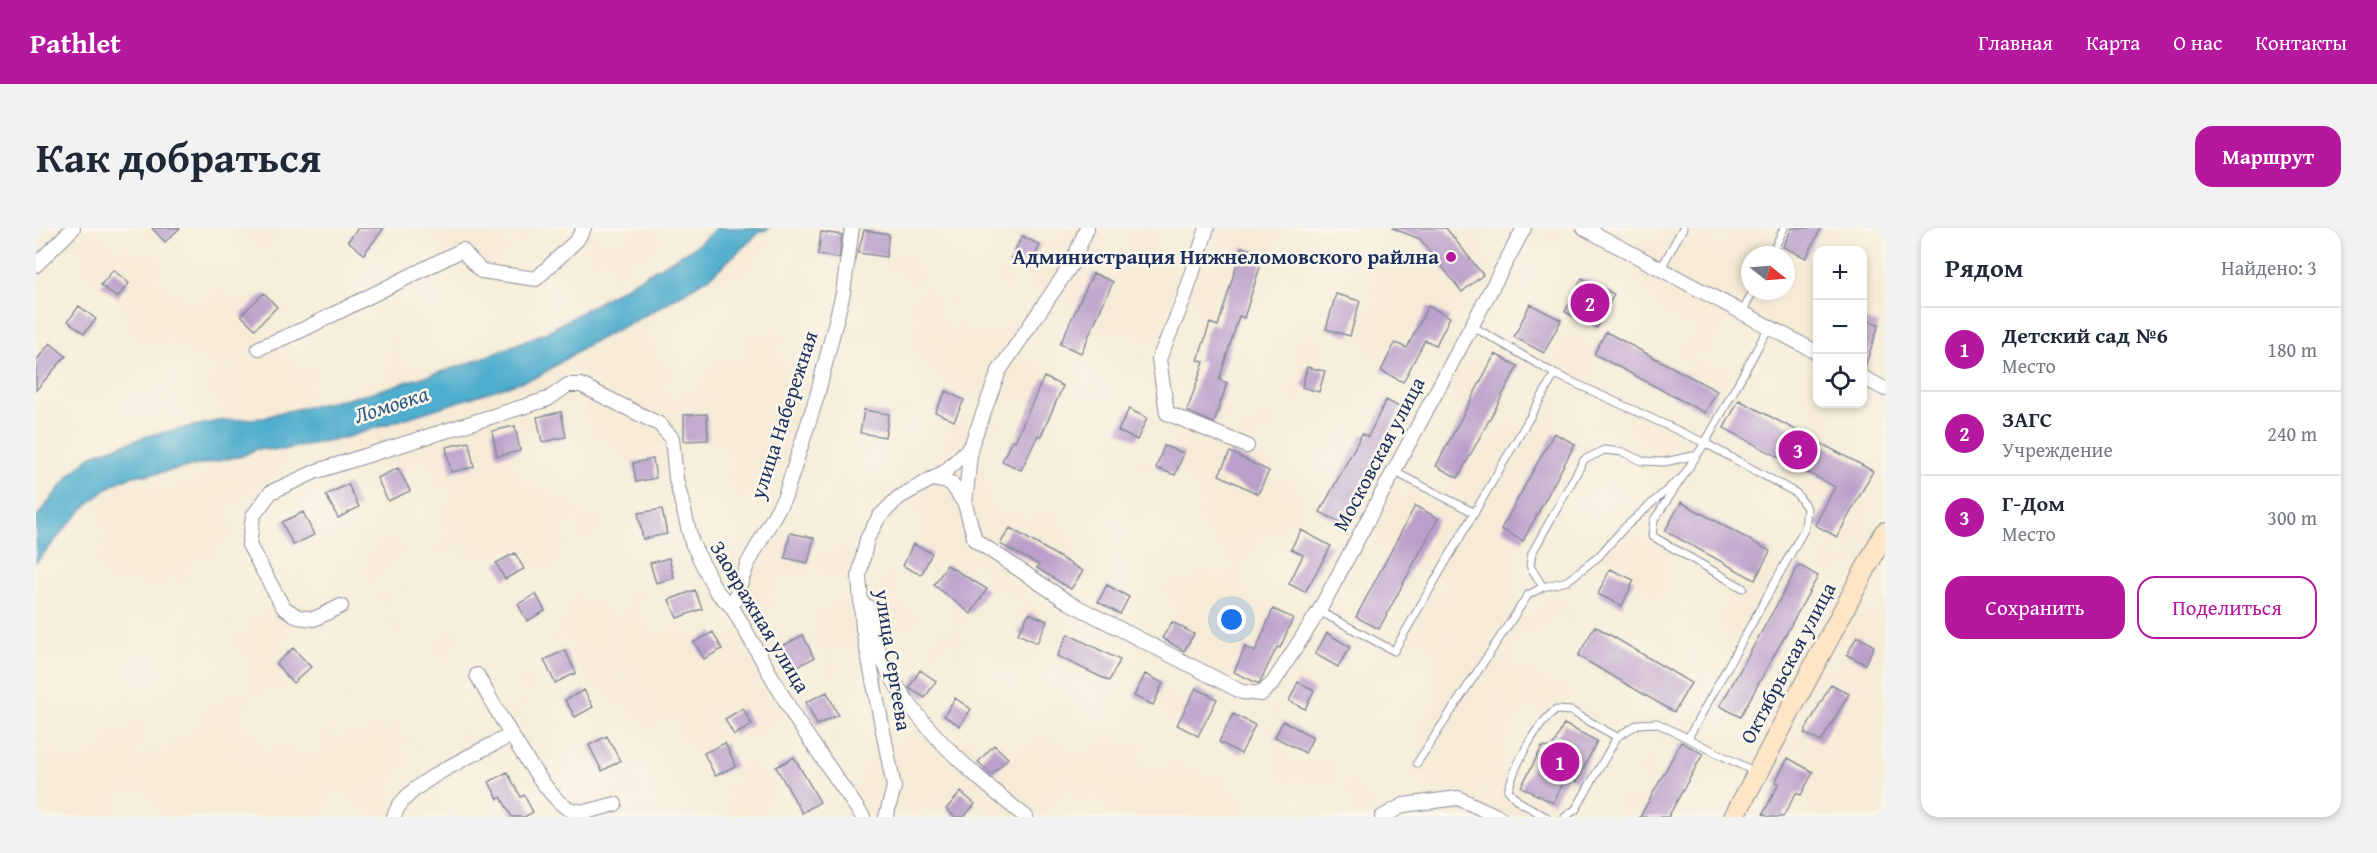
<!DOCTYPE html>
<html lang="ru">
<meta charset="utf-8">
<style>
:root{--surface:#fff;--page:#f2f2f3;--text:#1f2937;--muted:#747a83;--line:#e0e1e3;--accent:#b5179e}
body{margin:0;font-family:"Gentium Book Plus",serif;background:var(--page);color:var(--text)}
.controls{position:absolute;right:18px;top:18px;display:grid;overflow:hidden;border-radius:12px;box-shadow:0 3px 9px #0003}
.controls button{width:54px;height:54px;display:grid;place-items:center;padding:0;border:0;border-bottom:2px solid var(--line);background:var(--surface);color:var(--text);font:30px sans-serif}
.compass{position:absolute;left:1705px;top:18px;width:54px;height:54px;border-radius:50%;background:var(--surface);box-shadow:0 3px 9px #0003;rotate:107deg}
.you{position:absolute;left:1196px;top:392px;width:21px;height:21px;margin:-15px;border:4px solid #fff;border-radius:50%;background:#1a73e8;box-shadow:0 0 0 9px #1a73e833}
.badge{display:grid;place-items:center;width:39px;height:39px;border-radius:50%;background:var(--accent);color:#fff;font-size:20px;font-weight:700}
.pin{position:absolute;translate:-50% -50%;border:3px solid #fff;box-shadow:0 2px 6px #0006}
.list{margin:0;padding:0;list-style:none}
h2{display:flex;justify-content:space-between;align-items:center;height:78px;margin:0;padding:0 24px;font-size:26px}
h2 small{font-size:20px;font-weight:400;color:var(--muted)}
.list li{display:grid;grid-template-columns:39px 1fr auto;gap:18px;align-items:center;box-sizing:border-box;height:84px;padding:0 24px;border-top:2px solid var(--line)}
.list b{display:block;font-size:22px;white-space:nowrap}
.list p{margin:0;font-size:20px;white-space:nowrap;color:var(--muted)}
.list em{font-size:20px;font-style:normal;color:var(--muted)}
.actions{display:flex;gap:12px;padding:18px 24px}
.actions a{flex:1;padding:14px 0;border:2px solid var(--accent);border-radius:18px;text-align:center;font-size:21px;color:var(--accent)}
.actions .main{background:var(--accent);color:#fff}
.icon{flex:none;width:33px;height:33px;fill:none;stroke:currentColor;stroke-width:2;stroke-linecap:round;stroke-linejoin:round}
.map{position:relative;flex:none;width:1849px;height:589px;overflow:hidden;border-radius:18px}
header{display:flex;align-items:center;gap:36px;box-sizing:border-box;height:84px;padding:0 30px;background:var(--accent);color:#fff}
header strong{font-size:28px}
nav{display:flex;gap:33px;margin-inline-start:auto;font-size:21px}
.intro{display:flex;align-items:center;justify-content:space-between;box-sizing:border-box;height:144px;padding:0 36px}
h1{margin:0;font-size:42px}
.button{padding:15px 27px;border-radius:18px;background:var(--accent);color:#fff;font-size:21px;font-weight:700}
main{display:flex;gap:36px;padding:0 36px}
aside{flex:1;background:var(--surface);border-radius:18px;box-shadow:0 3px 9px #0003}
.map>svg:first-child{display:block}
.water{fill:#4fadcd;stroke:#356e96;stroke-width:1.5}
.building{fill:#b99fca}
.lines{fill:none;stroke-linecap:round;stroke-linejoin:round}
.service-casing{stroke:#888d9a;stroke-width:9}
.minor-casing{stroke:#888d9a;stroke-width:16}
.secondary-casing{stroke:#888d9a;stroke-width:22}
.service{stroke:#fff;stroke-width:7}
.minor{stroke:#fff;stroke-width:14}
.secondary{stroke:#fde5c5;stroke-width:20}
.poi-dot{fill:#b5179e;stroke:#fbf7ec;stroke-width:2}
.labels{text-anchor:middle;stroke-width:5;stroke-linejoin:round;paint-order:stroke}
.poi-label{font-size:21px;font-weight:bold;fill:#1b2f5e;stroke:#fbf7ec;text-anchor:end}
.street-label{font-size:21px;fill:#1b2f5e;stroke:#fbf7ec}
.water-label{font-size:22px;font-style:italic;fill:#2d5b85;stroke:#fbf7ec}
</style>
<header>
<strong>Pathlet</strong>
<nav><a>Главная</a><a>Карта</a><a>О нас</a><a>Контакты</a></nav>
</header>
<div class="intro"><h1>Как добраться</h1><a class="button">Маршрут</a></div>
<main>
<div class="map">
<svg width="1849" height="589" viewBox="0 0 1849 589">
<rect width="100%" height="100%" fill="#fbf7ec"/>
<filter id="ink" filterUnits="userSpaceOnUse"><feTurbulence type="fractalNoise" baseFrequency=".0167" numOctaves="2"/><feDisplacementMap in="SourceGraphic" scale="12" xChannelSelector="R" yChannelSelector="G"/><feConvolveMatrix kernelMatrix="1 2 1 2 8 2 1 2 1" color-interpolation-filters="sRGB"/></filter>
<filter id="wash" filterUnits="userSpaceOnUse"><feTurbulence type="fractalNoise" baseFrequency=".008" numOctaves="4" result="noise"/><feDisplacementMap in="SourceGraphic" scale="24" xChannelSelector="R" yChannelSelector="G"/><feGaussianBlur stdDeviation="1.35" result="paint"/><feColorMatrix in="noise" values="0 0 0 0 0 0 0 0 0 0 0 0 0 0 0 0 0 1.4 0 .05"/><feComposite in="paint" operator="in"/></filter>
<g filter="url(#wash)">
<rect width="100%" height="100%" fill="#f6ebd7"/>
<path class="water" d="M680,0H734L724,4L674,49L619,82L546,120L503,148L311,209L245,222L220,221L206,228L112,247C70,243 26,306 0,334V290L34,247L56,227L115,207L182,193L228,190L242,185L323,168L431,136L511,104L660,18Z"/>
<g id="blocks">
<path class="building" d="M116,0H144L129,14Z
M322,0H348L328,26L312,13Z
M1356,0H1410L1447,47L1426,64L1384,11Z
M1756,0H1785L1770,30L1747,19Z
M828,2L853,6L850,29L822,25Z
M785,4L806,7L803,30L782,27Z
M986,8L1004,17L994,39L975,30Z
M1206,19L1228,26L1208,90L1203,88L1183,152L1191,155L1178,195L1151,183L1168,134L1162,132L1174,95L1182,98Z
M77,42L93,55L81,70L65,57Z
M1057,45L1077,54L1045,125L1024,116Z
M1546,50L1578,66L1561,100L1529,84Z
M228,65L241,79L219,101L205,87Z
M1300,66L1324,73L1314,108L1290,101Z
M1494,76L1525,92L1508,125L1478,109Z
M43,78L60,91L48,105L32,93Z
M1392,78L1414,89L1400,117L1389,112L1367,154L1345,143L1359,115L1371,120Z
M1827,91L1843,96L1829,139L1827,138Z
M1570,104L1681,163L1669,185L1558,126Z
M14,115L30,128L0,162V133Z
M1459,126L1482,138L1422,250L1400,238Z
M1271,139L1289,143L1283,164L1266,159Z
M1008,149L1027,158L1005,208L1002,207L985,242L966,233L976,212L979,213Z
M910,163L928,172L918,193L899,184Z
M1350,172L1365,180L1305,295L1284,284L1326,206L1332,209Z
M1703,172L1837,243L1801,309L1779,297L1799,259L1688,200Z
M1093,181L1111,190L1101,212L1082,203Z
M828,182L853,186L849,209L824,205Z
M525,184L530,209L506,214L501,189Z
M671,186L672,212L648,213V187Z
M479,198L484,223L461,228L456,203Z
M1518,205L1539,216L1487,313L1465,301Z
M433,214L438,239L415,244L410,219Z
M1128,218L1148,225L1139,247L1120,240Z
M1194,224L1233,243L1222,266L1183,247Z
M617,231L620,250L600,254L597,235Z
M362,240L374,263L352,273L341,250Z
M312,256L323,279L302,290L290,267Z
M1645,274L1734,323L1719,352L1629,303Z
M1379,278L1402,290L1343,401L1320,389Z
M626,281L631,306L607,311L602,285Z
M267,284L278,307L257,317L246,294Z
M974,300L1047,343L1035,361L1001,340L1003,337L964,316Z
M1265,302L1295,318L1269,364L1253,356L1267,327L1255,321Z
M754,305L778,310L772,335L749,330Z
M877,316L896,325L885,347L867,338Z
M479,325L488,341L469,351L460,335Z
M633,330L638,350L620,355L614,335Z
M911,337L951,361L935,386L898,357Z
M1763,337L1782,348L1704,489L1684,478Z
M1574,341L1598,352L1586,378L1562,366Z
M1071,357L1093,369L1084,386L1062,374Z
M659,362L666,381L641,390L633,372Z
M500,366L509,383L491,393L482,376Z
M1237,381L1257,390L1244,420L1241,419L1223,456L1198,444L1209,419L1219,424Z
M993,385L1011,393L1001,415L982,406Z
M1136,394L1158,406L1148,423L1126,410Z
M1559,398L1655,455L1638,484L1542,428Z
M677,404L686,421L668,431L658,414Z
M1291,405L1314,419L1302,439L1279,426Z
M1032,406L1084,432L1073,453L1021,428Z
M767,407L778,430L756,441L746,418Z
M1821,408L1838,418L1829,436L1811,427Z
M257,420L275,439L257,455L240,436Z
M529,422L540,445L519,455L508,432Z
M884,442L900,453L889,470L873,460Z
M1109,446L1127,455L1117,477L1098,468Z
M1262,454L1278,462L1269,481L1253,473Z
M1795,456L1813,466L1785,514L1768,505Z
M1160,460L1181,471L1162,508L1141,497Z
M548,462L557,479L539,489L529,472Z
M791,464L802,487L781,497L770,474Z
M919,470L935,481L924,498L908,488Z
M707,480L716,497L698,507L689,491Z
M1197,486L1219,497L1205,526L1183,514Z
M1247,493L1277,509L1269,525L1239,509Z
M1528,496L1561,513L1541,554L1531,548L1517,575L1485,559L1506,519L1516,520Z
M571,508L584,533L566,543L553,517Z
M1645,514L1667,526L1632,589H1604Z
M689,515L700,538L679,548L668,525Z
M958,517L972,530L956,547L942,534Z
M758,529L784,574L766,585L740,539Z
M1752,530L1777,544L1765,567L1760,565L1747,589H1733L1727,586L1743,555L1739,554Z
M471,544L485,569L488,567L497,584L488,589H476L465,569L462,571L453,554Z
M925,564L939,576L928,589H919L910,581Z"/>
</g>
</g>
<g filter="url(#ink)">
<use href="#blocks" fill-opacity="0" stroke="#888d9a" stroke-width="1.5"/>
<g class="lines">
<defs>
<path id="service" d="M1735,27L1748,0
M1625,40L1647,0
M1706,85L1717,63
M1436,98L1519,146
M1357,243L1439,285
M1507,359L1494,338L1496,325L1548,232L1568,222L1587,224L1606,233L1628,234L1657,228
M1707,360L1616,308L1618,292L1669,215L1733,99
M1283,383L1358,423L1519,146L1669,215L1760,265L1771,280L1769,300L1652,510
M1381,535L1492,367L1507,359L1531,353L1562,329L1588,300L1642,252
M1510,589L1482,573L1472,562C1480,536 1498,498 1520,482L1535,483L1581,509
M1529,589L1540,581L1581,509L1602,496L1621,495L1719,544"/>
<path id="minor" d="M1171,0L1148,71L1123,131L1131,185L1211,218
M1548,0L1782,125
M0,37L37,0
M223,120L266,102L426,22L445,43L500,51L541,12L548,0
M1826,149L1849,161
M935,218L929,276L939,312L1032,374L1206,464L1225,466L1237,455L1283,383L1488,0
M896,251L915,255L929,276
M305,378L278,391L262,389L247,379L213,317L217,288L235,264L281,243L512,171L532,157H545L623,196L636,210L640,251L656,315L680,363L696,379L761,493L827,589
M831,378C836,396 839,419 848,435C879,497 937,547 990,589
M696,379L711,337L749,268L781,168L807,65L816,0
M441,447C456,474 508,570 533,581C546,587 565,580 579,576
M358,589C365,556 446,523 475,507
M850,589L858,559L827,401L823,348L831,311L843,289L862,270L910,243L935,218L963,143L1035,37L1051,0
M1346,589L1368,577L1422,570L1463,589"/>
<path id="secondary" d="M1698,589L1849,304"/>
</defs>
<use href="#service" class="service-casing"/>
<use href="#minor" class="minor-casing"/>
<use href="#secondary" class="secondary-casing"/>
<use href="#service" class="service"/>
<use href="#minor" class="minor"/>
<use href="#secondary" class="secondary"/>
</g>
</g>
<circle class="poi-dot" cx="1415" cy="29" r="6"/>
<g class="labels">
<g class="poi-label">
<text x="1403" y="36">Администрация Нижнеломовского райлна</text>
</g>
<g class="street-label">
<text transform="translate(748 187) rotate(-72)" y="7">улица Набережная</text>
<text transform="translate(1343 226) rotate(-62)" y="7">Московская улица</text>
<text transform="translate(724 389) rotate(59)" y="7">Заовражная улица</text>
<text transform="translate(857 432) rotate(81)" y="7">улица Сергеева</text>
<text transform="translate(1752 435) rotate(-62)" y="7">Октябрьская улица</text>
</g>
<g class="water-label">
<text transform="translate(355 176) rotate(-18)" y="8">Ломовка</text>
</g>
</g>
</svg>
<div class="controls">
<button>+</button>
<button>−</button>
<button><svg class="icon" aria-label="locate" viewBox="0 0 24 24"><circle cx="12" cy="12" r="6"/><path d="M12 2v4M12 18v4M2 12h4M18 12h4"/></svg></button>
</div>
<svg class="compass" viewBox="-18 -18 36 36"><path d="M0-13l5 13h-10z" fill="#e53935"/><path d="M0 13l5-13h-10z" fill="#747a83"/></svg>
<div class="you"></div>
<div class="pin badge" style="left:1524px;top:534px">1</div>
<div class="pin badge" style="left:1554px;top:75px">2</div>
<div class="pin badge" style="left:1762px;top:222px">3</div>
</div>
<aside>
<h2>Рядом<small>Найдено: 3</small></h2>
<ul class="list">
<li><span class="badge">1</span><div><b>Детский сад №6</b><p>Место</p></div><em>180 m</em></li>
<li><span class="badge">2</span><div><b>ЗАГС</b><p>Учреждение</p></div><em>240 m</em></li>
<li><span class="badge">3</span><div><b>Г-Дом</b><p>Место</p></div><em>300 m</em></li>
</ul>
<div class="actions"><a class="main">Сохранить</a><a>Поделиться</a></div>
</aside>
</main>
